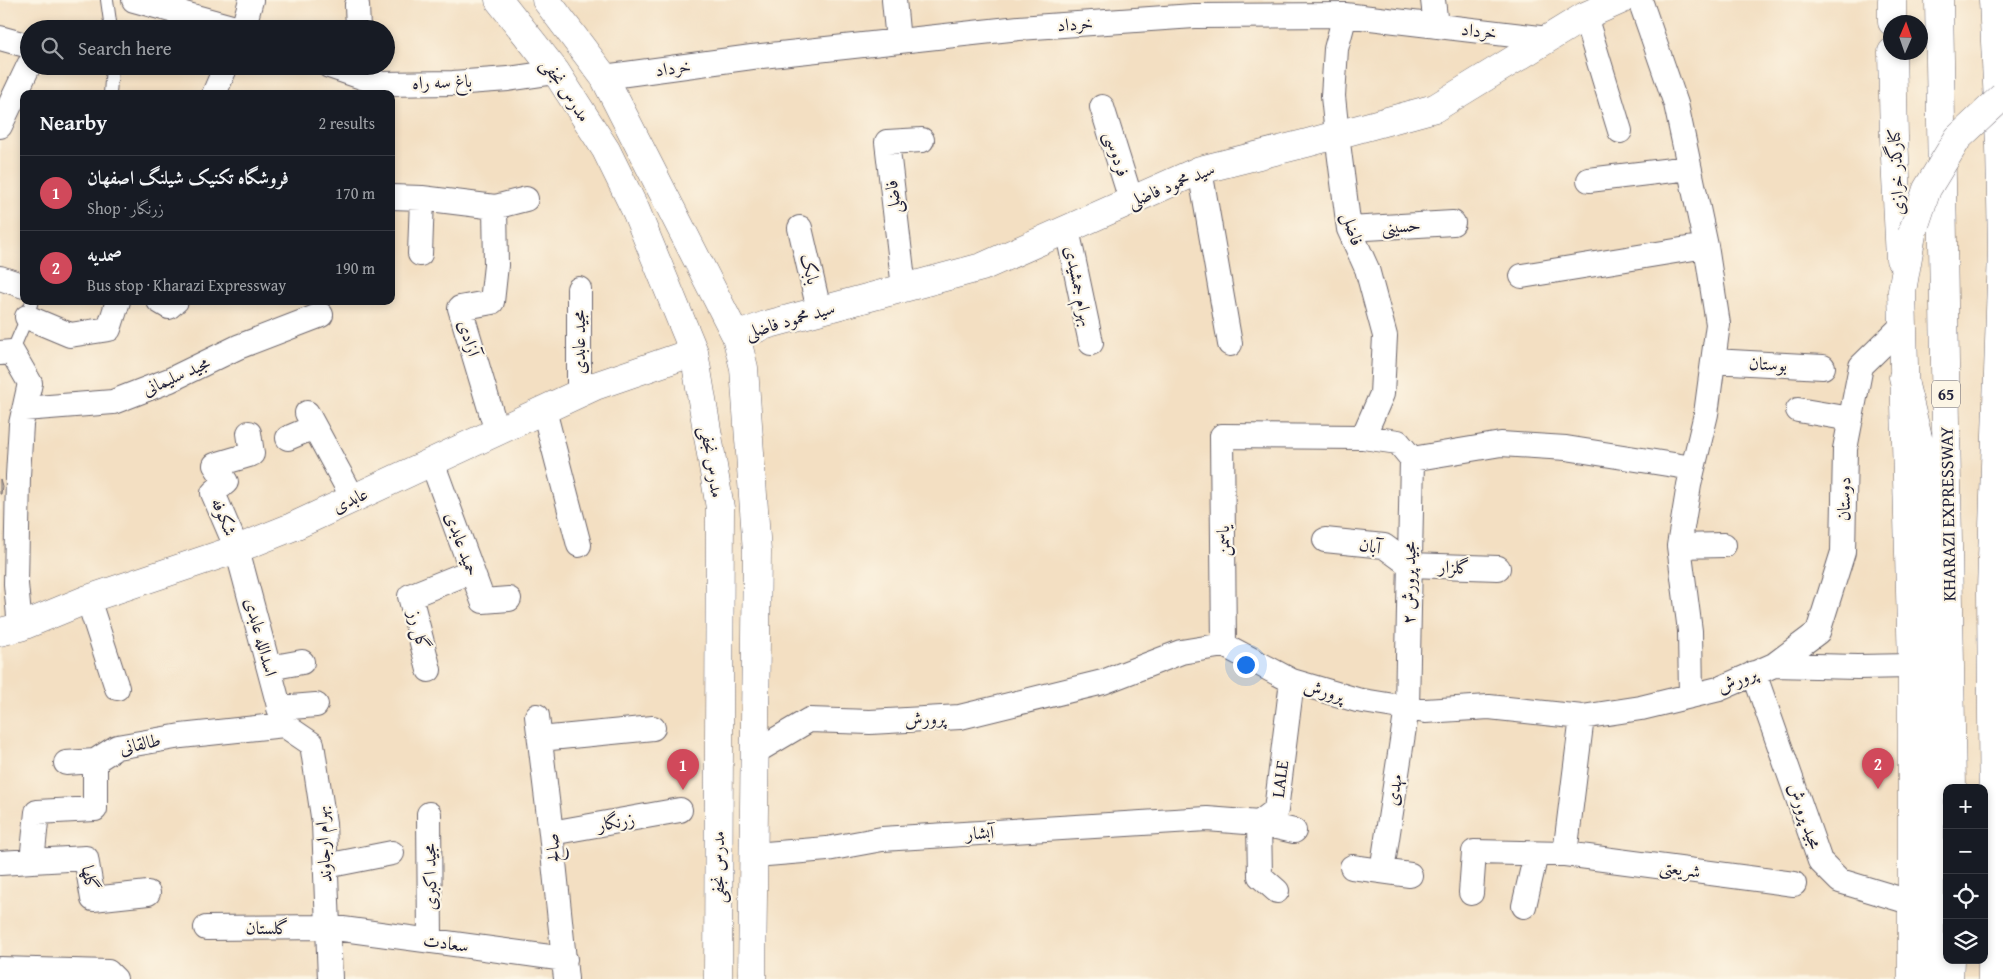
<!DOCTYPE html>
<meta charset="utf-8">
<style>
:root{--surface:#171b24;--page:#242831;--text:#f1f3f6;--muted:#9ea1a6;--line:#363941;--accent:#d1495b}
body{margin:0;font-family:"Gentium Book Plus",Amiri,serif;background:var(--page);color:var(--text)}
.controls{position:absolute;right:15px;bottom:15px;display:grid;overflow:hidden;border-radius:10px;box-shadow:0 2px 8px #0003}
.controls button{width:45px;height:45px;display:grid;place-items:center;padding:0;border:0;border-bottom:1px solid var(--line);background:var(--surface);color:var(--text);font:25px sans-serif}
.compass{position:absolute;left:1883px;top:15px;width:45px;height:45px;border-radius:50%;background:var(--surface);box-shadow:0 2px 8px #0003;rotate:2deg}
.you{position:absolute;left:1245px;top:664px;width:18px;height:18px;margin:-12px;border:4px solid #fff;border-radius:50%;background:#1a73e8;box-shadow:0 0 0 8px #1a73e833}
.badge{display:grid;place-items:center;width:32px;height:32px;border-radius:50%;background:var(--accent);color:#fff;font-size:16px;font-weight:700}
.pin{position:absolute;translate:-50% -41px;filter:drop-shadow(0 1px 2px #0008)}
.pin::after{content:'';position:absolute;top:26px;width:18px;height:15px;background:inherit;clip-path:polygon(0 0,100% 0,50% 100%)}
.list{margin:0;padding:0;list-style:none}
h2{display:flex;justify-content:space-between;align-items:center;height:65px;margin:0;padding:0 20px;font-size:21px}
h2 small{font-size:16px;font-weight:400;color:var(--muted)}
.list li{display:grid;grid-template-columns:32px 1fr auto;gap:15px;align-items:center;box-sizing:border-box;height:75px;padding:0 20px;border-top:1px solid var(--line)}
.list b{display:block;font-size:19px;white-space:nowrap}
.list p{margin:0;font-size:16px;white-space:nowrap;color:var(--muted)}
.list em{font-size:16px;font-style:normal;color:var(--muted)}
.icon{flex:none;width:28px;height:28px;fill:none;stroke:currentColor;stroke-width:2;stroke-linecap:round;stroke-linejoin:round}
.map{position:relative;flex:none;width:2003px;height:979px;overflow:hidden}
.search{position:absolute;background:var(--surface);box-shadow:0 2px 8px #0003;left:20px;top:20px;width:375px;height:55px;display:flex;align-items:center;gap:12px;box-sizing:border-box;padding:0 18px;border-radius:28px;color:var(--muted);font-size:19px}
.panel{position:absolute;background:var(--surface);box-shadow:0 2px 8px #0003;left:20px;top:90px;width:375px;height:215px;border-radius:10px}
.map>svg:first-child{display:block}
.building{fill:#e0a276}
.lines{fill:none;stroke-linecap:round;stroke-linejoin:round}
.lane-casing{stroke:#6b646a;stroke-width:14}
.street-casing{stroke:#6b646a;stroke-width:26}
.secondary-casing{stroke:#6b646a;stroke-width:29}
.primary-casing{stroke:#6b646a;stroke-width:29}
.highway-casing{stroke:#6b646a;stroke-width:29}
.lane{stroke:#fff;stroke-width:12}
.street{stroke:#fff;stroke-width:24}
.secondary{stroke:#fff;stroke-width:28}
.primary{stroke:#fff;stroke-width:28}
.highway{stroke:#fff;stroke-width:28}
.primary-bridge-casing{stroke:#6b646a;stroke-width:29;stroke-linecap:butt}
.primary-bridge{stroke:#fff;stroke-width:28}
.labels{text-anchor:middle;stroke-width:4.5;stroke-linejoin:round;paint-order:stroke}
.shield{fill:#fcf5e5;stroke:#63616e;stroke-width:1}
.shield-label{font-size:16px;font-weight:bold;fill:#22223b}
.street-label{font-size:18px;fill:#22223b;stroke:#fcf5e5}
</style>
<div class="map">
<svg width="2003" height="979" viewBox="0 0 2003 979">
<rect width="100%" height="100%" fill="#fcf5e5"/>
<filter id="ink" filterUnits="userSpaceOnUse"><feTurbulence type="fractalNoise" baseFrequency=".02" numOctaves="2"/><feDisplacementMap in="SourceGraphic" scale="10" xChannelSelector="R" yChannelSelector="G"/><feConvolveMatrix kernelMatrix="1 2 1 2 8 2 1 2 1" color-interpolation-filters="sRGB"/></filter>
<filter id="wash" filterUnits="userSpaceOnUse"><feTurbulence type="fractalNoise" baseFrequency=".0096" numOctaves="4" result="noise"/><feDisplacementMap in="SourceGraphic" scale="20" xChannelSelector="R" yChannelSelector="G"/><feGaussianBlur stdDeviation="1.12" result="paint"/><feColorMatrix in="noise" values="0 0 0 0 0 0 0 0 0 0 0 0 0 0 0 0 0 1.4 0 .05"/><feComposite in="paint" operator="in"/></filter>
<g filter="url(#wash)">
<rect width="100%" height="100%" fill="#f3dfc2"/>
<g id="blocks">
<path class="building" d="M0,479L2,486L1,494H0Z"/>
</g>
</g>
<g filter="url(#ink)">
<use href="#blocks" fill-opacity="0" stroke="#6b646a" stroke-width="1"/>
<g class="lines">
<defs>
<path id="lane" d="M107,0L111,29
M110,94L112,66
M12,352L27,317L32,301"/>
<path id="street" d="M134,0L239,29
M894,0L898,41
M1433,0L1436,26
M1640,0L1676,104L1706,246L1718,324L1706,414L1689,485L1679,546L1690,631L1691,696
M357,5L358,29
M1345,15L1336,49L1333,96L1337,135L1349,229L1367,269L1385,336L1382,394L1363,437
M1585,16L1620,131
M243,29L251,0
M0,38L29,46
M329,66L382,84L453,83L508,79L556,72
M604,77L752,57L1019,28L1194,16L1345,15L1548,39
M214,94L226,66
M1102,107L1131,200
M0,126L29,65
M1200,170L1230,344
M1589,180L1689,168
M391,197L422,198L495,207L526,199
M495,207L496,265L492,302L460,308L497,432
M800,228L819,310
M1067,229L1091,343
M1349,229L1453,223
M420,254L422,198
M1522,276L1706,246
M0,278L24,286
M904,288L887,142L922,140
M579,289V394
M159,301L169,307L176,301
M27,317L70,335L109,329L118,301
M0,353L12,352L30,383L21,424L18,476L16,584L20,627
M1713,361L1823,367
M24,409L113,402L170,380L238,347L321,315
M544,410L579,545
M1798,410L1851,419
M307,413L353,498
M249,433L252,454L215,465L226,482L213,493L237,549L284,725
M288,438L314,427
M432,462L483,601L509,599
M1325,540L1384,546L1410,565L1498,568
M1679,546L1724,545
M88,599L117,688
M1224,645L1222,436L1363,437L1398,442L1412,459L1501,444L1566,448L1693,468
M1774,665L1818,632L1843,552L1845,449L1861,366L1902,326
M269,668L302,662
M429,670L410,596L472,571
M1754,673L1820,861L1840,881L1913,903
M279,708L316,705
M537,716L551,833L566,979
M284,725L312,744L324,823L330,979
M540,739L653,728
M755,752L809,720L870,722L960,717L1103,682L1181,652L1224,645L1292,681L1357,700L1425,711L1489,707L1582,717L1641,708L1719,689L1774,665L1857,667L1912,666
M66,763L95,761
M429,814L430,941
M551,833L680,810
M1565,854L1794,884
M754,855L827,849L882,839L1207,819L1259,823L1294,831
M32,861L86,858L93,899L148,893
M0,863L32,861L37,812L95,809V761L117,747L181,736L284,725
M326,866L392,853
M1352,867L1410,875
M1382,871L1407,708L1412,459
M1277,891L1260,876L1259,823L1276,810L1292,681
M1471,893L1474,852L1565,854L1582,717
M1524,906L1536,854
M206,928L328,927L565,959
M0,969L108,972L115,979"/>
<path id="secondary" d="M499,0L556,72L606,150L636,211L694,352L720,508L718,979
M546,0L604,77L736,336L744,368L757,552L752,979
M736,336L766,325L982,267L1200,170L1307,143L1435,108L1585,16L1621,0
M0,632L20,627L88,599L237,549L292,527L595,386L694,352"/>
<path id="primary" d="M1892,0V22
M1892,52L1894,137L1900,259
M1912,234L1902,291L1912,666V979"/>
<path id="highway" d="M1939,0L1952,788
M1903,377L1925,466L1931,643L1930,979
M1949,979L1950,960
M1992,979L1993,837L1991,590L2002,250L2000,145L1993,0"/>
</defs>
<use href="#lane" class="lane-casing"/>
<use href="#street" class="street-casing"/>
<use href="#secondary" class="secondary-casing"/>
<use href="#primary" class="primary-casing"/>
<use href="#highway" class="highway-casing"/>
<use href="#lane" class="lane"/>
<use href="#street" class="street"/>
<use href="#secondary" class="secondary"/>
<use href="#primary" class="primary"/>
<use href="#highway" class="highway"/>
<defs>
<path id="primary-bridge" d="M1912,234L1927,189L1958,138L2003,96"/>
</defs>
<use href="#primary-bridge" class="primary-bridge-casing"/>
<use href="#primary-bridge" class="primary-bridge"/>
</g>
</g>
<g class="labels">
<rect class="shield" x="1932" y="380.5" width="28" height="27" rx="4"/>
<g class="shield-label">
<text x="1946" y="400">65</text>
</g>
<g class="street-label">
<text transform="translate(1075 24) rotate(-4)" y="6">خرداد</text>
<text transform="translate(1479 31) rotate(7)" y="6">خرداد</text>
<text transform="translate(673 68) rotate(-8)" y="6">خرداد</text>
<text transform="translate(442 82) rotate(-2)" y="6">باغ سه راه</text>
<text transform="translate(566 90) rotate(56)" y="6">مدرس نجفی</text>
<text transform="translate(1117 154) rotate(73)" y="6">فردوسی</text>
<text transform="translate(1896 172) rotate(-93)" y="6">کنارگذر خرازی</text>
<text transform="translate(1171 185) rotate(-22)" y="6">سید محمود فاضلی</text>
<text transform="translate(893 197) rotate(-97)" y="6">فاضلی</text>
<text transform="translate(1401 226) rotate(-4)" y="6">حسینی</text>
<text transform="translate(1353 229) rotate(74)" y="6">فاضل</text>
<text transform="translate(810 269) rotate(76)" y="6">بابک</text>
<text transform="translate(1079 286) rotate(78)" y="6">بهرام جمشیدی</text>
<text transform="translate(790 320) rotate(-16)" y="6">سید محمود فاضلی</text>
<text transform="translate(469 338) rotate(73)" y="6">آزادی</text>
<text transform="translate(579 342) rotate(-90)" y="6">مجید عابدی</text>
<text transform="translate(1768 364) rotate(3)" y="6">بوستان</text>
<text transform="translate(176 376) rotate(-24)" y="6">مجید سلیمانی</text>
<text transform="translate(712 462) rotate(81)" y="6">مدرس نجفی</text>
<text transform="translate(1844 499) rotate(-89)" y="6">دوستان</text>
<text transform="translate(350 500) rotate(-25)" y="6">عابدی</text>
<text transform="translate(1948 514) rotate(-91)" y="6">KHARAZI EXPRESSWAY</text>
<text transform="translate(224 517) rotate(68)" y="6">شکوفه</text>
<text transform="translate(1223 541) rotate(-90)" y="6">یاسمن</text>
<text transform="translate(462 544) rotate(70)" y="6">حمید عابدی</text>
<text transform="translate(1370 546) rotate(11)" y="6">آبان</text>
<text transform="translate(1454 567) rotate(2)" y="6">گلزار</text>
<text transform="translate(1409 583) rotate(-89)" y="6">مجید پرورش ۲</text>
<text transform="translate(419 630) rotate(76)" y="6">گل رز</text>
<text transform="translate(261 637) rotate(75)" y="6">اسدالله عابدی</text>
<text transform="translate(1737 680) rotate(-22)" y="6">پرورش</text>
<text transform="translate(1324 691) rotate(16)" y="6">پرورش</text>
<text transform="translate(925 719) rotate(-3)" y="6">پرورش</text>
<text transform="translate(140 744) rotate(-13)" y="6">طالقانی</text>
<text transform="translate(1280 779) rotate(-83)" y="6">LALE</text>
<text transform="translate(1394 790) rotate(-81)" y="6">مهدی</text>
<text transform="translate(1805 816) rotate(71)" y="6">مجید پرورش</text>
<text transform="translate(616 822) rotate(-10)" y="6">زرنگار</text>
<text transform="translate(980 833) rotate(-3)" y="6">آبشار</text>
<text transform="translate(323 844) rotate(-94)" y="6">بهرام ارجاوند</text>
<text transform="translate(553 848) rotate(-96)" y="6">صالح</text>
<text transform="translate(718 867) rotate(-90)" y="6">مدرس نجفی</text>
<text transform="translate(1680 869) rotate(8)" y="6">شریعتی</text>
<text transform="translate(430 877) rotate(-91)" y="6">مجید اکبری</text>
<text transform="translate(90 878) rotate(78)" y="6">گلها</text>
<text x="267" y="934">گلستان</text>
<text transform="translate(446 943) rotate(8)" y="6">سعادت</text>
</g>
</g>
</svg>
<div class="controls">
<button>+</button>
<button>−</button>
<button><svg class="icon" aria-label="locate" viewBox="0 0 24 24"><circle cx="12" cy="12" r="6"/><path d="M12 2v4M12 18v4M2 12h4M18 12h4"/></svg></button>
<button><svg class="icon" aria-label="layers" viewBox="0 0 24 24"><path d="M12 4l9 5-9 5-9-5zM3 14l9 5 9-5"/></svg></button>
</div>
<svg class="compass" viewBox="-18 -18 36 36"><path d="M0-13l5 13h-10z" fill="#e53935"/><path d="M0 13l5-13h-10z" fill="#9ea1a6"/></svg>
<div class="you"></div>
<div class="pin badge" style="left:683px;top:790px">1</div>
<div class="pin badge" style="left:1878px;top:789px">2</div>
<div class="search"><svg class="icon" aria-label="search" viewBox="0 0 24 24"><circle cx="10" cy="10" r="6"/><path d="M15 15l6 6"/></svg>Search here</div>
<section class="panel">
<h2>Nearby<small>2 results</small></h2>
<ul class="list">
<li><span class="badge">1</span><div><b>فروشگاه تکنیک شیلنگ اصفهان</b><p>Shop · زرنگار</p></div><em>170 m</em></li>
<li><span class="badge">2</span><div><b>صمدیه</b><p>Bus stop · Kharazi Expressway</p></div><em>190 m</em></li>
</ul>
</section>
</div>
